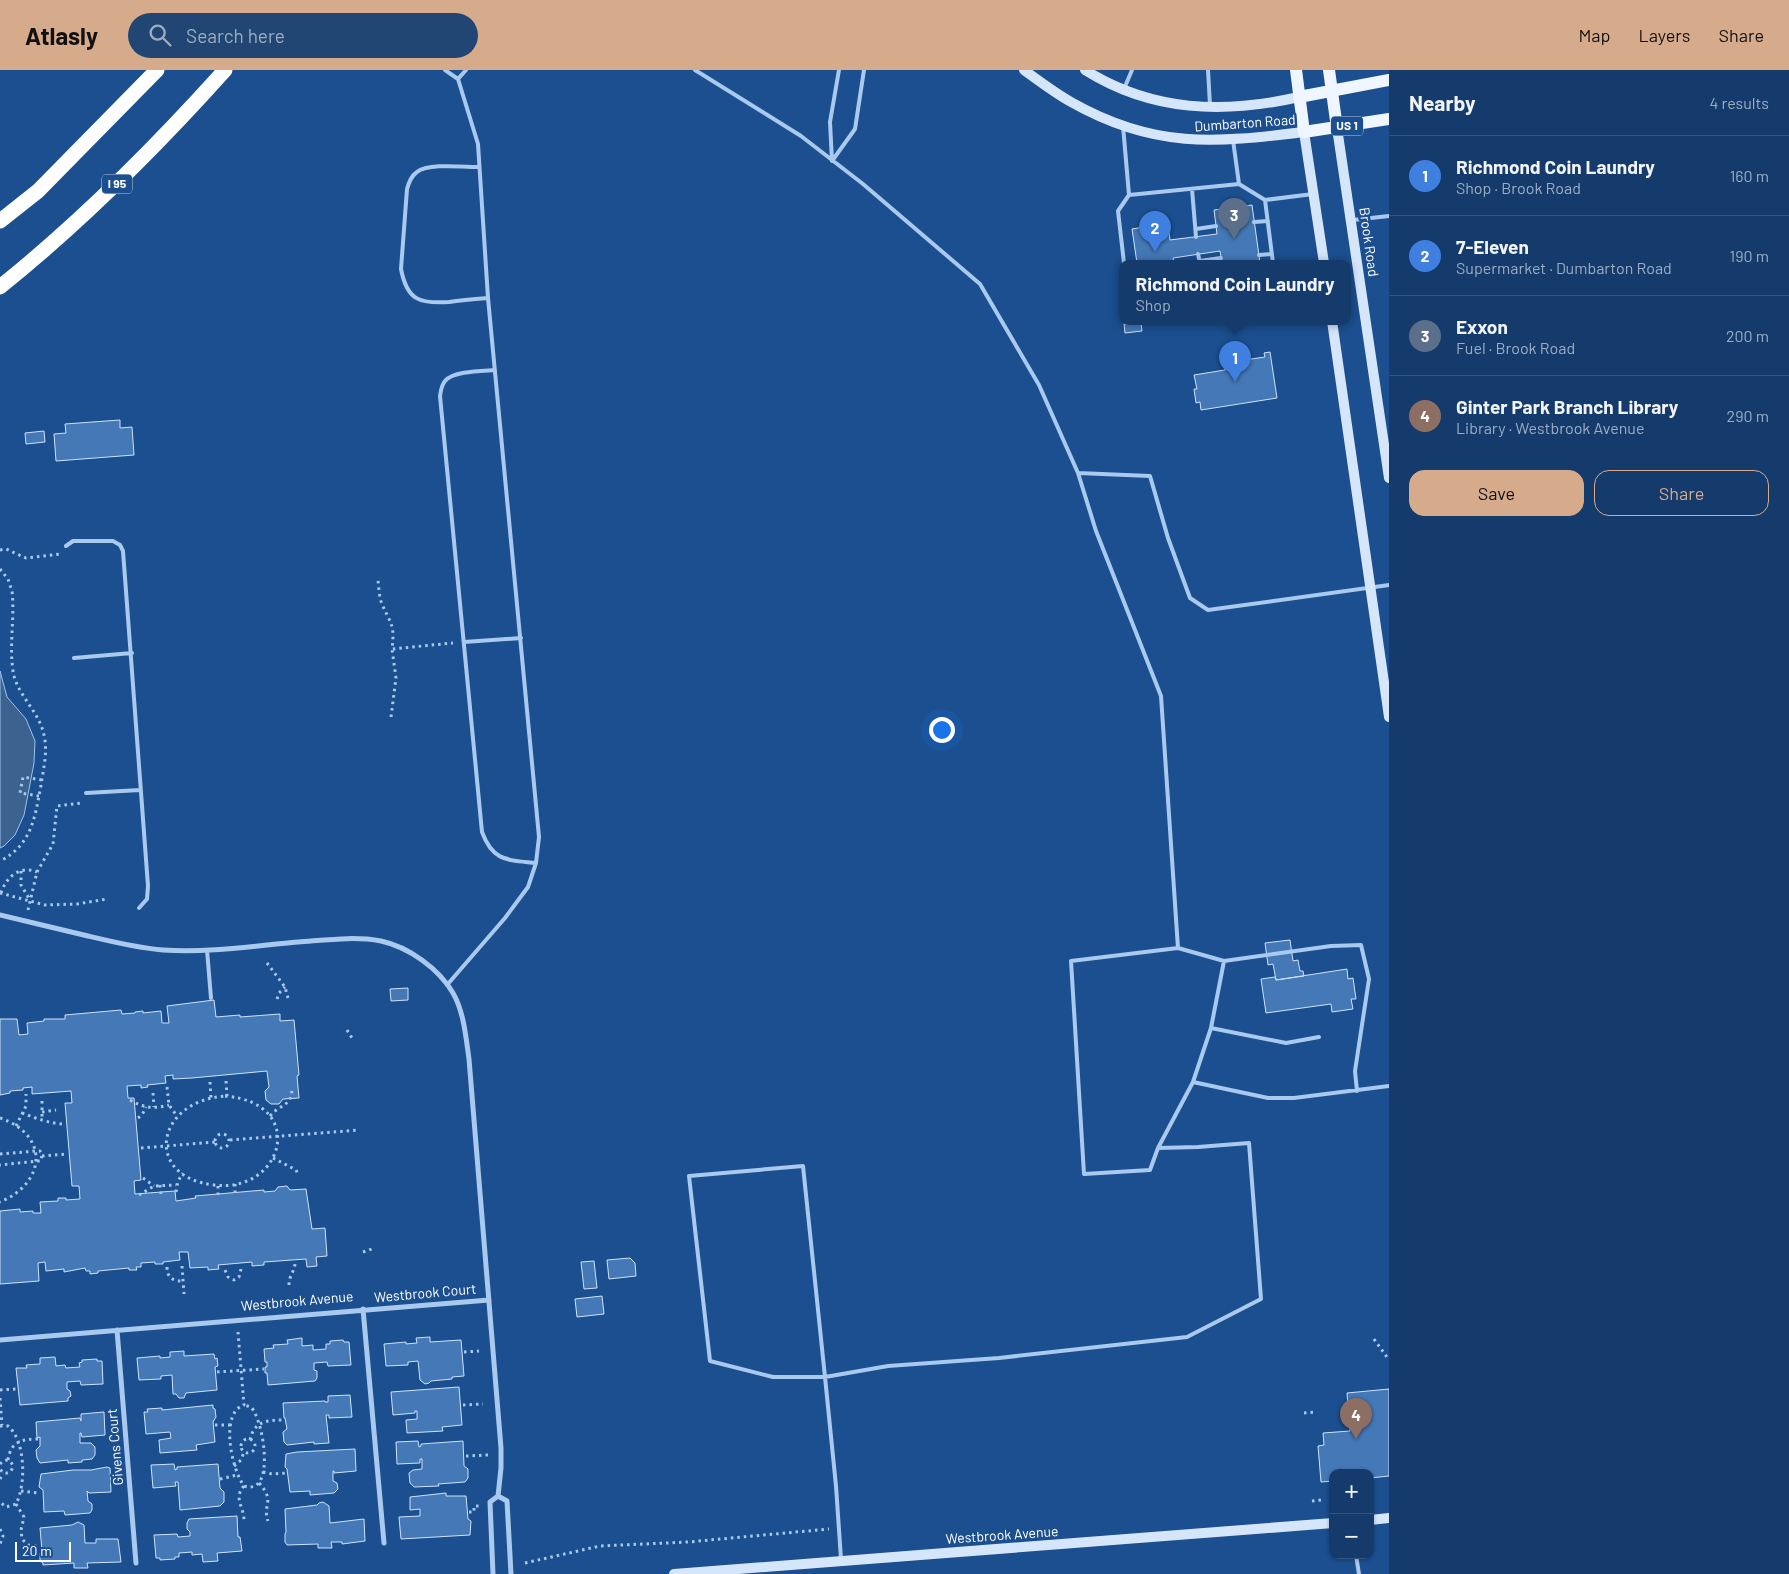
<!DOCTYPE html>
<meta charset="utf-8">
<style>
:root{--surface:#143b6b;--page:#214673;--text:#f1f3f6;--muted:#9dadc1;--line:#33557e;--accent:#d6ab8b}
body{margin:0;font-family:Barlow,sans-serif;background:var(--page);color:var(--text)}
.controls{position:absolute;right:15px;bottom:15px;display:grid;overflow:hidden;border-radius:10px;box-shadow:0 1px 4px #0004}
.controls button{width:45px;height:45px;display:grid;place-items:center;padding:0;border:0;border-bottom:1px solid var(--line);background:var(--surface);color:var(--text);font:25px sans-serif}
.scale{position:absolute;left:15px;bottom:12px;width:56px;box-sizing:border-box;padding-left:5px;border:2px solid #fff;border-top:0;font-size:14px;line-height:18px;white-space:nowrap;color:#fff;-webkit-text-stroke:4px #1b4f8f;paint-order:stroke}
.you{position:absolute;left:941px;top:659px;width:18px;height:18px;margin:-12px;border:4px solid #fff;border-radius:50%;background:#1a73e8;box-shadow:0 0 0 8px #1a73e833}
.badge{display:grid;place-items:center;width:32px;height:32px;border-radius:50%;background:var(--accent);color:#fff;font-size:16px;font-weight:700}
.pin{position:absolute;translate:-50% -41px;filter:drop-shadow(0 1px 2px #0008)}
.pin::after{content:'';position:absolute;top:26px;width:18px;height:15px;background:inherit;clip-path:polygon(0 0,100% 0,50% 100%)}
.popup{position:absolute;left:1119px;top:190px;width:232px;height:65px;box-sizing:border-box;display:grid;place-content:center;border-radius:10px;background:var(--surface);filter:drop-shadow(0 1px 4px #0005);font-size:16px;white-space:nowrap;color:var(--muted)}
.popup b{font-size:19px;color:var(--text)}
.popup::after{content:'';position:absolute;left:50%;top:100%;margin-left:-10px;border:10px solid transparent;border-top-color:var(--surface)}
.list{margin:0;padding:0;list-style:none}
h2{display:flex;justify-content:space-between;align-items:center;height:65px;margin:0;padding:0 20px;font-size:21px}
h2 small{font-size:16px;font-weight:400;color:var(--muted)}
.list li{display:grid;grid-template-columns:32px 1fr auto;gap:15px;align-items:center;box-sizing:border-box;height:80px;padding:0 20px;border-top:1px solid var(--line)}
.list b{display:block;font-size:19px;white-space:nowrap}
.list p{margin:0;font-size:16px;white-space:nowrap;color:var(--muted)}
.list em{font-size:16px;font-style:normal;color:var(--muted)}
.actions{display:flex;gap:10px;padding:15px 20px}
.actions a{flex:1;padding:11px 0;border:1px solid var(--accent);border-radius:15px;text-align:center;font-size:18px;color:var(--accent)}
.actions .main{background:var(--accent);color:#111}
.icon{flex:none;width:28px;height:28px;fill:none;stroke:currentColor;stroke-width:2;stroke-linecap:round;stroke-linejoin:round}
.map{position:relative;flex:none;width:1389px;height:1504px;overflow:hidden}
header{display:flex;align-items:center;gap:30px;box-sizing:border-box;height:70px;padding:0 25px;background:var(--accent);color:#111}
header strong{font-size:24px}
nav{display:flex;gap:28px;margin-inline-start:auto;font-size:18px}
.search{width:350px;height:45px;background:var(--page);display:flex;align-items:center;gap:12px;box-sizing:border-box;padding:0 18px;border-radius:28px;color:var(--muted);font-size:19px}
main{display:flex}
aside{flex:1;background:var(--surface)}
.map>svg:first-child{display:block}
.water{fill:#3c6290;stroke:#9cc4f0}
.building{fill:#4478b7;stroke:#cfe3fa}
.lines{fill:none;stroke-linecap:round;stroke-linejoin:round}
.path{stroke:#a9c9ee;stroke-width:3;stroke-dasharray:2.5 4;stroke-linecap:butt}
.lane{stroke:#a9c9ee;stroke-width:4}
.street{stroke:#a9c9ee;stroke-width:5}
.secondary{stroke:#d6e6fa;stroke-width:10}
.primary{stroke:#f0f6ff;stroke-width:12}
.highway{stroke:#fff;stroke-width:15}
.labels{text-anchor:middle;stroke-width:5;stroke-linejoin:round;paint-order:stroke}
.shield{fill:#1b4f8f;stroke:#bbcadd;stroke-width:1}
.shield-label{font-size:12px;font-weight:bold;fill:#fff}
.street-label{font-size:14px;fill:#fff;stroke:#1b4f8f}
</style>
<header>
<strong>Atlasly</strong>
<div class="search"><svg class="icon" aria-label="search" viewBox="0 0 24 24"><circle cx="10" cy="10" r="6"/><path d="M15 15l6 6"/></svg>Search here</div>
<nav><a>Map</a><a>Layers</a><a>Share</a></nav>
</header>
<main>
<div class="map">
<svg width="1389" height="1504" viewBox="0 0 1389 1504">
<rect width="100%" height="100%" fill="#1b4f8f"/>
<path class="water" d="M0,601L7,627L26,649L35,671L34,693L24,745L15,765L4,776L0,778Z"/>
<path class="building" d="M1252,135L1260,193H1222L1220,181L1173,188L1174,193H1137L1132,159L1168,153L1170,170L1217,164L1214,140Z
M1141,253L1142,261L1125,263L1124,254Z
M1270,282L1277,328L1201,340L1200,332L1196,333L1194,319H1197L1194,305L1225,300L1224,293L1265,287L1264,283Z
M120,350V358L132,357L134,385L56,391L54,364L66,363L65,354Z
M44,361L45,372L26,374L25,363Z
M1290,870L1293,891L1298,890L1300,901H1303L1304,906L1276,910L1273,894L1268,895L1265,873Z
M1347,899L1348,909L1353,908L1356,929H1351L1353,939L1332,942L1331,934L1266,943L1261,909L1275,907L1276,910Z
M408,918V930L391,931L390,919Z
M214,930L216,947L240,945V947L280,944V951L294,950L299,1005L297,1006L299,1028L283,1029L279,1034H271L266,1030L265,1021L269,1017L267,1001L192,1008L173,1009V1005L165,1006L166,1013L147,1015L148,1017L141,1018V1015L127,1016L128,1028H134L141,1110L134,1111L135,1124L175,1121L176,1131L196,1128L195,1126L264,1120V1122L275,1121L278,1117L287,1116L290,1120L306,1119L312,1159L325,1158L327,1186L316,1187L317,1196L307,1197L306,1189L264,1192V1195L252,1196V1192L218,1195L219,1199L208,1200V1197L190,1198L188,1182H179L180,1190L163,1192V1194H155V1192L141,1193V1197H136L137,1200H129V1198L98,1201V1203L90,1204V1201H86L85,1198L64,1202V1199L46,1201L45,1192L38,1193L39,1211L0,1214V1141L20,1139V1142L33,1141V1143H41L40,1132L58,1131V1128H66V1130L80,1129L79,1116H72L65,1033H72L71,1021L32,1024V1017L23,1018V1020L10,1021V1023L0,1025V949H17L19,965L28,964L27,953L44,951V949H65V945L121,940L122,944L135,943V942L143,941V943L161,941L162,953H169L167,936Z
M630,1188L635,1193L636,1206L609,1209L607,1190Z
M594,1191L597,1218L584,1219L581,1192Z
M602,1226L604,1244L577,1247L575,1229Z
M430,1267V1272L461,1270L464,1306L452,1307V1309L431,1311L429,1313L425,1314L420,1310L418,1291L408,1292V1295L386,1296L384,1274L406,1272V1274L417,1273L416,1268Z
M302,1268V1276L313,1275V1280L326,1279V1274H330V1271L343,1270L344,1272H349L351,1295L328,1296L327,1292L314,1293V1300L317,1301V1308L315,1311L268,1315L267,1303H265V1297H267V1292H265L264,1279L274,1278L273,1275L288,1274L287,1270Z
M184,1281V1286L214,1284L215,1289L217,1288L218,1296L215,1297L217,1320L186,1323L184,1328H179L176,1324H173L172,1305L161,1306V1309L139,1310L137,1288L160,1286V1288L170,1287V1282Z
M55,1287L56,1296L65,1295L66,1298L80,1297L79,1293L82,1292V1290L97,1289V1291H102L103,1314L81,1315L80,1311L67,1312V1319L70,1321L71,1326L68,1328V1331L20,1335L16,1298H27L26,1295L40,1294V1288Z
M459,1317L462,1355L442,1357L443,1361L407,1363L406,1350L417,1349V1341H415V1343L393,1345L391,1322Z
M1389,1319V1406L1370,1408V1403H1333V1411L1321,1412L1318,1376L1324,1375L1323,1363L1350,1361L1347,1323Z
M350,1325L352,1347L329,1348V1345H326L329,1373L314,1374V1372L287,1375L284,1372L283,1362L287,1359L285,1348H284L283,1333L325,1331V1332H328V1326Z
M213,1335V1338L215,1339L216,1347L213,1352L215,1372L196,1375L197,1380L160,1383L159,1370L171,1368L170,1362L146,1364L144,1342H148L147,1339L162,1338V1340Z
M104,1342L105,1365L82,1367L81,1363H80V1373H91L95,1377V1385L92,1389L82,1390V1392L68,1393V1390L40,1393L37,1388L36,1380L40,1376V1367L37,1368L36,1352L80,1348L81,1351V1344Z
M418,1371L419,1377L421,1376V1374L463,1371L464,1396L468,1399V1408L465,1412L438,1414L439,1416L414,1417L410,1413L409,1403L413,1400L422,1399V1389H420V1393L397,1394L396,1372Z
M355,1379L356,1401L334,1403V1401H333V1411L337,1413L338,1419L334,1423L310,1425V1421L290,1422L287,1399L285,1397L286,1384L297,1382Z
M174,1394L175,1400L177,1399V1397L218,1394L220,1418L224,1422V1432L220,1436L180,1440L178,1412H175L176,1416L153,1418L151,1395Z
M107,1397L110,1398L111,1422L89,1423L87,1421L88,1431L92,1434V1440L90,1443L65,1445L64,1441L44,1442L43,1420L39,1417L41,1404L73,1400H91Z
M446,1423V1426H466L468,1449L471,1451L470,1465L401,1469L399,1447L420,1446V1439L410,1440V1427Z
M323,1432L329,1436L330,1453L364,1449L365,1471L342,1474V1472H331L332,1478H318V1474L287,1475L285,1472V1464L286,1462L285,1439L317,1435L319,1433Z
M237,1446L238,1467H240L242,1481L217,1483L218,1491L203,1492L202,1484L192,1485V1482L179,1483V1487H175V1489L160,1490V1488H156L154,1465L177,1464L178,1467L190,1466V1462L187,1459V1453L189,1449Z
M78,1452L84,1455L85,1473H96V1469H118L121,1492L87,1493L88,1498H74V1493L43,1495V1493L40,1491V1483L42,1481L40,1458L72,1455Z"/>
<g class="lines">
<path class="path" d="M0,480L6,479L26,488L60,484
M0,499L8,509L12,521C15,547 9,574 13,601C16,622 35,638 42,658C49,678 44,695 41,715C35,747 32,775 0,791
M378,511C379,518 379,527 382,534C391,555 395,554 392,579L453,573
M391,647L396,608L392,579
M39,726L20,723L23,707L42,710
M21,801V815L30,830
M0,823L45,835L77,834L107,829
M1,823C6,807 20,795 37,802
M28,840L37,802L53,774L57,736L82,733
M267,893L285,917L288,928
M277,929L279,923L285,917
M347,960L352,968
M226,1011L227,1026
M210,1012L211,1028
M167,1017L169,1035L177,1046
M153,1023L154,1037
M225,1026C309,1033 283,1124 214,1115C143,1107 155,1031 225,1026Z
M130,1030C143,1038 154,1039 169,1035
M42,1031V1049
M42,1042L56,1040
M22,1043C35,1048 51,1054 65,1054
M270,1046C281,1033 292,1037 292,1018
M0,1048C50,1065 46,1113 0,1132
M138,1048L142,1045L146,1037
M16,1056L26,1036V1024
M215 1071a7 7 0 1 1 14 0a7 7 0 1 1-14 0Z
M230,1070L359,1060
M141,1078L215,1072
M0,1084L36,1081H40L42,1085L41,1091H38L0,1095
M42,1086L67,1084
M273,1088L296,1100L298,1104
M143,1108L154,1116
M235,1114V1126
M160,1115L161,1124
M218,1116V1127
M176,1122L178,1111L183,1103
M139,1125L154,1116L176,1115
M363,1182L375,1178
M182,1196L184,1224
M167,1197C167,1208 173,1211 183,1211
M225,1200L228,1207L234,1210L239,1207L241,1199
M289,1215C289,1205 295,1201 295,1193
M238,1262L244,1335C219,1343 232,1400 244,1416C276,1427 264,1351 251,1337L244,1335
M1374,1269L1389,1290
M464,1282L479,1281
M217,1302L264,1299
M0,1320L17,1319
M0,1328L2,1355
M463,1335L483,1334
M1304,1343L1317,1342
M215,1355H232
M0,1356H8C26,1371 26,1415 16,1434L6,1437L0,1432
M241 1376a7 7 0 1 1 14 0a7 7 0 1 1-14 0Z
M250,1370C254,1351 267,1350 284,1350
M466,1386L488,1385
M8,1390C11,1371 22,1369 39,1369
M0,1394L3,1391C8,1389 11,1391 13,1396C12,1401 9,1404 3,1403L0,1399
M234,1396L241,1390L244,1382
M263,1402L272,1404L287,1403
M0,1409L3,1403
M220,1409L237,1405
M259,1413C276,1432 262,1434 268,1451
M244,1416C233,1428 244,1437 244,1450
M21,1421L38,1423
M1312,1431L1321,1430
M16,1434L24,1447L21,1460L22,1469L28,1475L39,1476
M469,1442H474V1436H481
M0,1459L3,1466L0,1474
M525,1493L600,1476L688,1472L829,1459"/>
<path class="lane" d="M445,0L458,9L478,74L488,228L539,767L536,793L528,817L505,848L447,915
M695,0L801,66L863,114L980,214L1039,315L1078,403
M1208,0L1210,35
M458,9L466,0
M1124,19L1132,0
M1123,56L1129,125L1118,141L1124,193
M1233,70L1239,114
M832,91L855,59L864,0
M832,91L830,52L839,0
M479,97C464,97 428,93 417,102C411,106 409,112 407,119L401,199C407,230 419,234 449,232C462,230 475,229 488,228
M1192,119L1196,167
M1129,125L1239,114L1265,130L1273,193
M1265,130L1313,124
M1353,150L1389,146
M1254,152L1268,151
M1196,159L1216,156
M1198,184L1200,193
M1259,185L1272,184
M1199,191L1221,188
M495,300C482,301 453,301 445,311C441,316 441,321 440,326L482,762C493,792 508,790 536,793
M66,476L73,471H113L120,475L123,481L148,816L147,829L139,838
M464,572L521,568
M74,588L132,583
M86,723L140,720
M1178,878L1224,891L1331,876L1361,875L1369,909L1355,1001L1357,1021
M207,880L211,928
M1211,958L1224,891
M1193,1012L1211,958L1286,973L1319,967
M1158,1078L1193,1012L1268,1028H1294L1389,1016
M803,1096L825,1307H773L710,1291L689,1106Z
M1356,1485L1359,1504
M841,1489L836,1416L825,1307L888,1296L999,1288L1187,1267L1261,1229L1249,1073L1198,1077L1158,1078L1150,1100L1084,1104L1071,891L1178,878L1161,626L1096,461L1078,403L1150,406L1168,468L1190,528L1208,540L1389,515"/>
<path class="street" d="M0,845C29,852 59,859 88,866C113,872 137,878 163,880C208,883 253,876 298,872C326,870 354,866 381,871C409,877 439,899 453,923C464,942 466,968 469,989L501,1378V1398L498,1426L490,1432L493,1504
M363,1239L384,1473
M117,1260L136,1493
M0,1270L489,1230
M498,1426L507,1431L511,1504"/>
<path class="secondary" d="M1024,0C1039,11 1055,23 1071,32C1154,79 1214,73 1304,62L1324,193
M1085,0C1152,42 1224,44 1299,27
M1337,58L1389,408
M1332,251L1389,647
M1370,1450L1389,1448
M674,1504L1333,1453"/>
<path class="primary" d="M1296,0L1304,62L1389,49
M1329,0L1337,58
M1299,27L1389,10"/>
<path class="highway" d="M0,151L38,121L157,0
M0,217C82,151 155,78 225,0"/>
</g>
<g class="labels">
<g class="shield">
<rect x="1331" y="46.5" width="32" height="19" rx="4"/>
<rect x="102" y="104.5" width="30" height="19" rx="4"/>
</g>
<g class="shield-label">
<text x="1347" y="60">US 1</text>
<text x="117" y="118">I 95</text>
</g>
<g class="street-label">
<text transform="translate(1245 53) rotate(-4)" y="5">Dumbarton Road</text>
<text transform="translate(1369 172) rotate(82)" y="5">Brook Road</text>
<text transform="translate(425 1223) rotate(-5)" y="5">Westbrook Court</text>
<text transform="translate(297 1231) rotate(-5)" y="5">Westbrook Avenue</text>
<text transform="translate(115 1377) rotate(-95)" y="5">Givens Court</text>
<text transform="translate(1002 1465) rotate(-4)" y="5">Westbrook Avenue</text>
</g>
</g>
</svg>
<div class="controls">
<button>+</button>
<button>−</button>
</div>
<div class="scale">20 m</div>
<div class="you"></div>
<div class="pin badge" style="left:1235px;top:312px;background:#3f7fe0">1</div>
<div class="popup"><b>Richmond Coin Laundry</b>Shop</div>
<div class="pin badge" style="left:1155px;top:182px;background:#3f7fe0">2</div>
<div class="pin badge" style="left:1234px;top:169px;background:#5c6f8a">3</div>
<div class="pin badge" style="left:1356px;top:1369px;background:#8d6e63">4</div>
</div>
<aside>
<h2>Nearby<small>4 results</small></h2>
<ul class="list">
<li><span class="badge" style="background:#3f7fe0">1</span><div><b>Richmond Coin Laundry</b><p>Shop · Brook Road</p></div><em>160 m</em></li>
<li><span class="badge" style="background:#3f7fe0">2</span><div><b>7-Eleven</b><p>Supermarket · Dumbarton Road</p></div><em>190 m</em></li>
<li><span class="badge" style="background:#5c6f8a">3</span><div><b>Exxon</b><p>Fuel · Brook Road</p></div><em>200 m</em></li>
<li><span class="badge" style="background:#8d6e63">4</span><div><b>Ginter Park Branch Library</b><p>Library · Westbrook Avenue</p></div><em>290 m</em></li>
</ul>
<div class="actions"><a class="main">Save</a><a>Share</a></div>
</aside>
</main>
